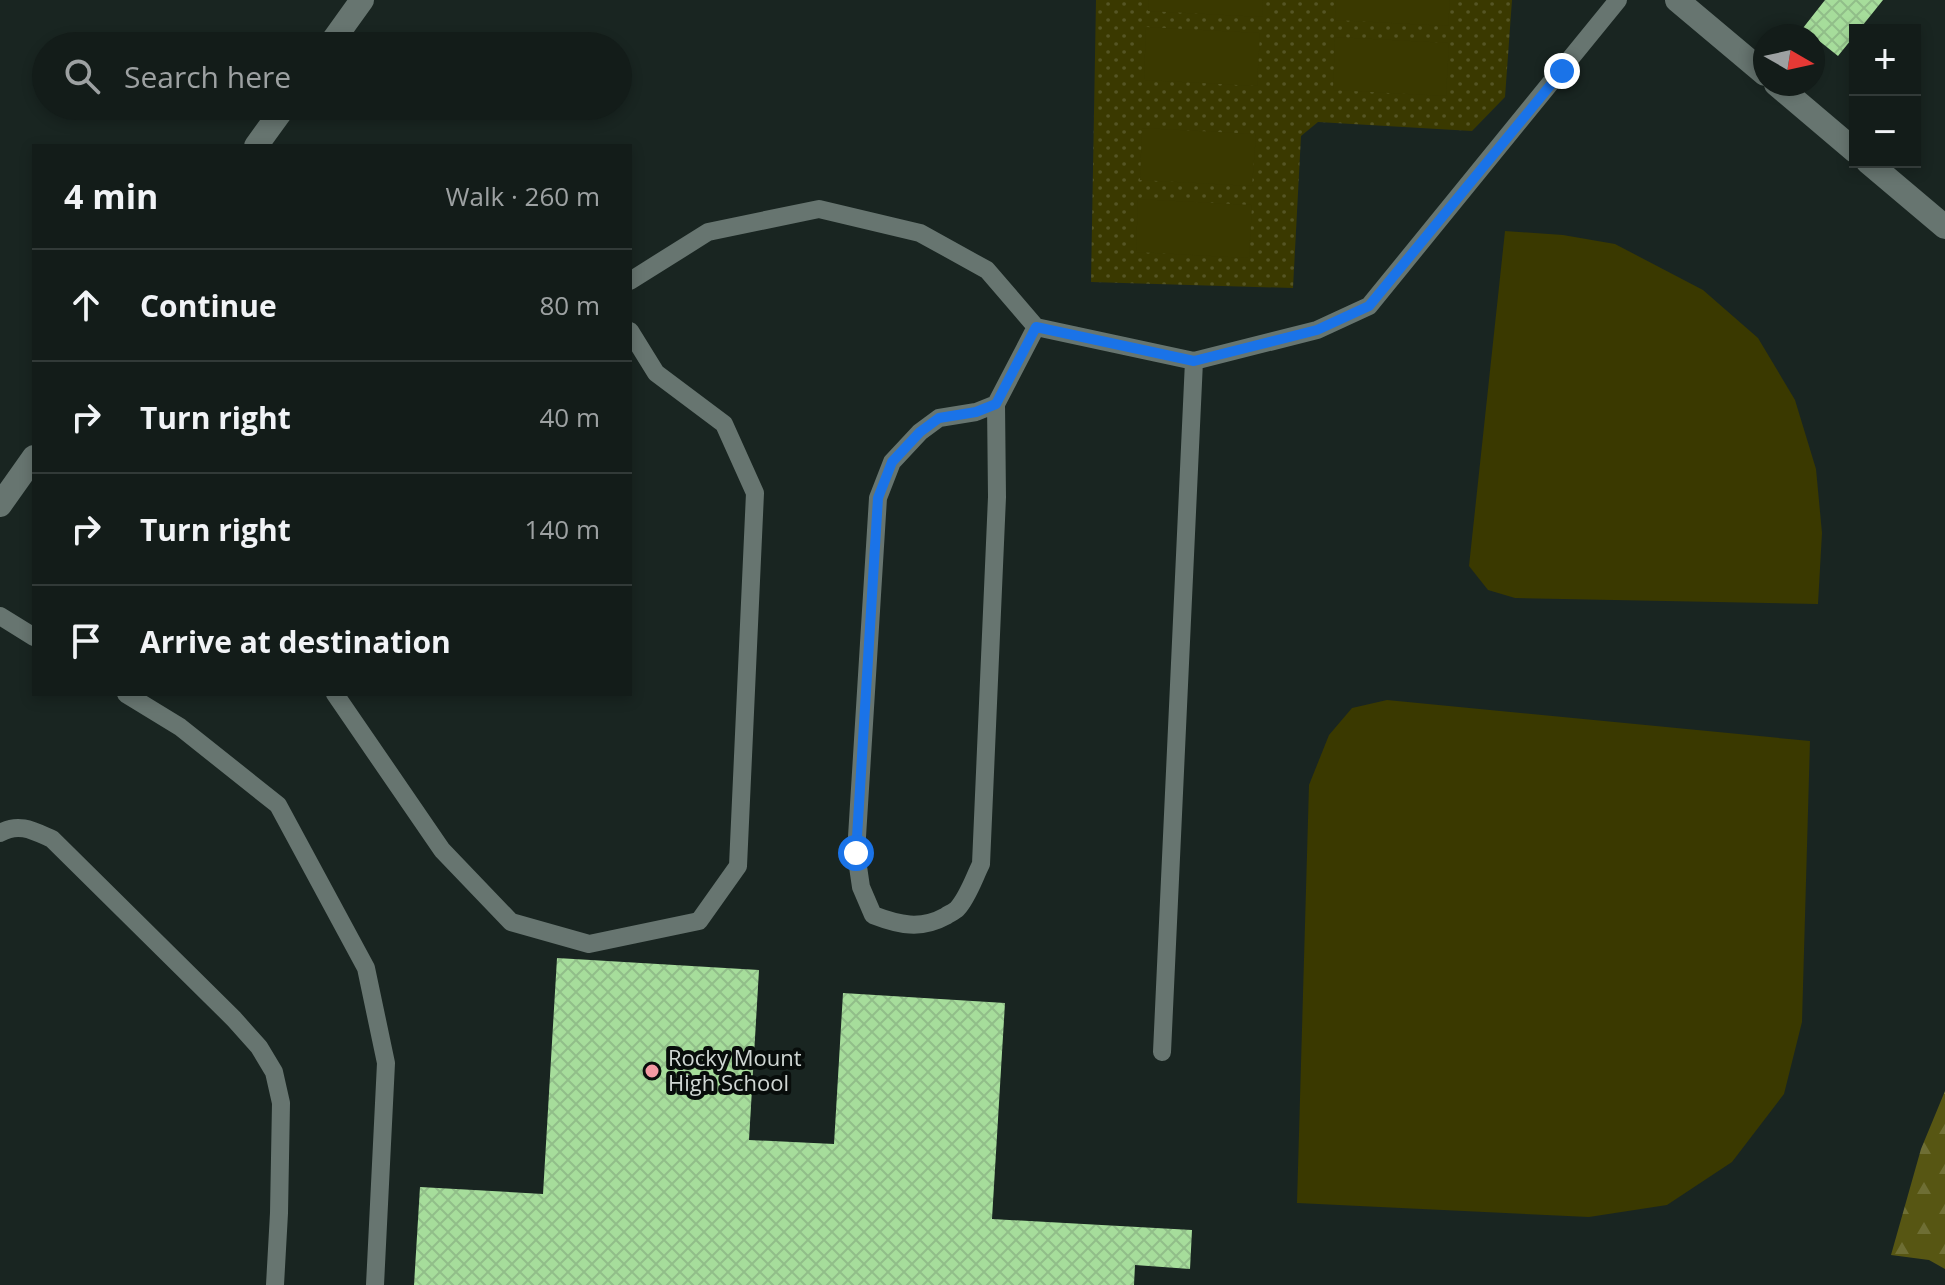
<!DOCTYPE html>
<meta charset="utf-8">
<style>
:root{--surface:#131c19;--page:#202926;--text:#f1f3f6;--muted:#9da1a2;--line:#323a38}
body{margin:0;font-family:"Open Sans",sans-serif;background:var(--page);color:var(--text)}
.controls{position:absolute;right:24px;top:24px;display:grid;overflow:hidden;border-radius:0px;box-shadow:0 4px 12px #0003}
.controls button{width:72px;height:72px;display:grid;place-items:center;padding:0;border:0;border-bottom:2px solid var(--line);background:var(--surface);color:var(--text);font:40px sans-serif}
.compass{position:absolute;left:1753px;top:24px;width:72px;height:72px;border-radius:50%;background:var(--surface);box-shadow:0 4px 12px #0003;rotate:99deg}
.stop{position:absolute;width:24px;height:24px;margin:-18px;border:6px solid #1a73e8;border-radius:50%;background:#fff}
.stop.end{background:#1a73e8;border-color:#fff;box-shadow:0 2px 8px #0008}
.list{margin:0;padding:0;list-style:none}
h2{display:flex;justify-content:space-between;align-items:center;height:104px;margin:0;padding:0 32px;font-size:34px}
h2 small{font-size:26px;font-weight:400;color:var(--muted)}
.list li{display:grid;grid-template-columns:52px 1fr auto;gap:24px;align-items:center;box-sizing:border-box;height:112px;padding:0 32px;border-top:2px solid var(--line)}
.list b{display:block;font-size:30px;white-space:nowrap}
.list em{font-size:26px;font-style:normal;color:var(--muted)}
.icon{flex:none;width:44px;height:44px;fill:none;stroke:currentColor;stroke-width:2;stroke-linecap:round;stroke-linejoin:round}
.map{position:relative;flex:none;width:1945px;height:1285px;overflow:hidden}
.search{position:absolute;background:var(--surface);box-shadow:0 4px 12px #0003;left:32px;top:32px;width:600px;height:88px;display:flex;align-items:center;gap:20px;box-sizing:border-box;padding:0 28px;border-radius:44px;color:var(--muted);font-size:30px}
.panel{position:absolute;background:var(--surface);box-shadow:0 4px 12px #0003;left:32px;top:144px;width:600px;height:552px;border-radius:0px}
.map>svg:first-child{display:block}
.forest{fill:url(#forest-firs)}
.park{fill:url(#park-dots)}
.pitch{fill:#3a3900}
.building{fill:url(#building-cross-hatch)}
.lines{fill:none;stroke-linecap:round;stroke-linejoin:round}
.lane{stroke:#677570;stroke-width:18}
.secondary{stroke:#677570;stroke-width:24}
.route{stroke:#1a73e8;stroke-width:10}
.poi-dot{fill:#f49aa3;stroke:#080d0b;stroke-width:3}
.labels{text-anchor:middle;stroke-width:8;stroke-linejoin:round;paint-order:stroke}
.poi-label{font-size:22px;fill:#d0d7d4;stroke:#080d0b;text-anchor:start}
</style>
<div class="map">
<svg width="1945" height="1285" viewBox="0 0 1945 1285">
<defs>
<pattern id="forest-firs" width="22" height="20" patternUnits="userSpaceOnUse" patternTransform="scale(2)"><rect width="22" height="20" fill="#575613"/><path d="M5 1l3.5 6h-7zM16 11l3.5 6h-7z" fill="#6e6e34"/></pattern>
<pattern id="park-dots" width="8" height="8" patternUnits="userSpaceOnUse" patternTransform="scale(2)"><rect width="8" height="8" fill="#3a3900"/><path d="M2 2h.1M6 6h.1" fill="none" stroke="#555524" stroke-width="1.8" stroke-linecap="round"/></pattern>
<pattern id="building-cross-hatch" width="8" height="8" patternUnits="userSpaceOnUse" patternTransform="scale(2)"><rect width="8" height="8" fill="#a6dd9b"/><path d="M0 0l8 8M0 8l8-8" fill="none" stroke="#91be89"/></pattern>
</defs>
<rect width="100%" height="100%" fill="#192521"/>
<path class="forest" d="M1945,1091V1269L1929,1260L1891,1255L1921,1149Z"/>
<path class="park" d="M1096,0H1512L1505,97L1472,131L1318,122L1301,136L1293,288L1091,282Z"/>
<path class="pitch" d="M1149,0H1263L1262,17L1148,11Z
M1336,0H1450L1448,26L1335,20Z
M1146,27L1260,33L1257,86L1144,80Z
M1335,37L1449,43L1446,96L1333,90Z
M1142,128L1256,134L1252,186L1140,180Z
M1138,199L1252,205L1249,258L1136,252Z
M1505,231L1563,235L1615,244L1703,290L1758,338L1795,400L1816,469L1822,533L1818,604L1515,598L1488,590L1469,566Z
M1387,700L1810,741L1802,1022L1784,1094L1732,1162L1667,1205L1589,1217L1297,1203L1309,785L1329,735L1352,708Z"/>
<path class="building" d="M1825,0H1883L1859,30H1855V35L1838,56L1803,28Z
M557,958L759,970L749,1140L834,1144L843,993L1005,1003L992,1219L1192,1230L1190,1269L1135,1265L1134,1285H414L420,1187L543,1194Z"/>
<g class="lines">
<path class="lane" d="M630,281L708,232L819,209L920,233L987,270L1036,327L1194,361L1317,330L1369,306L1618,0
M996,404L976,412L939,418L920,432L892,462L878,498L856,853L861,887L873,915C899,925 921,930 946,916C949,914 955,911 957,909C968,897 974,878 981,864L997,497L996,404L1036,327
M0,616L34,637
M126,694L180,727L278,805L366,968L386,1063L375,1285
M335,694L442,850L511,922L589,944L699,921L738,866L755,493L724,424L656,373L630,331
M0,833C19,822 34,831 52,839L234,1019L259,1047L274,1072L281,1103L279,1213L275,1285
M1162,1052L1194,361"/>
<path class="secondary" d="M1677,0L1765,74
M329,46L362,0
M1776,84L1855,151
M256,146L285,106
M1868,162L1945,227
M0,505L34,457"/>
</g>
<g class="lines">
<path class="route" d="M856,853L878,498L892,462L920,432L939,418L976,412L996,404L1036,327L1194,361L1317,330L1369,306L1562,71"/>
</g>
<circle class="poi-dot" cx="652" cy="1071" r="8"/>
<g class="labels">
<g class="poi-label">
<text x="668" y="1066">Rocky Mount<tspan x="668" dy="25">High School</tspan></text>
</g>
</g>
</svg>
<div class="controls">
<button>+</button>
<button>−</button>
</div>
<svg class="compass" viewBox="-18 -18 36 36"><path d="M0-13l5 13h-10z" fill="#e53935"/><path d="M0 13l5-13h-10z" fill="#9da1a2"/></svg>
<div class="stop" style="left:856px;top:853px"></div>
<div class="stop end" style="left:1562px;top:71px"></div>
<div class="search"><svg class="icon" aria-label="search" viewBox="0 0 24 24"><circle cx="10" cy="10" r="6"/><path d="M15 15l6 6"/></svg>Search here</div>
<section class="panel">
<h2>4 min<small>Walk · 260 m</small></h2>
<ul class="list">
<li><svg class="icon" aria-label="ahead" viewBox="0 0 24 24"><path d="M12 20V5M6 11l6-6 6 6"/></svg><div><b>Continue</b></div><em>80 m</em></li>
<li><svg class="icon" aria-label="right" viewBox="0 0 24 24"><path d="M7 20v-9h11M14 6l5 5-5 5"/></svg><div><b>Turn right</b></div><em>40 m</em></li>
<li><svg class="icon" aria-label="right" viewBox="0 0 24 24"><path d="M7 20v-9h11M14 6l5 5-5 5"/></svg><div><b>Turn right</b></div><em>140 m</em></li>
<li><svg class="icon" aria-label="arrive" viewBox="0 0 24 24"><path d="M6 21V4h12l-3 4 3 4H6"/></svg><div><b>Arrive at destination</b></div></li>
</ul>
</section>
</div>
